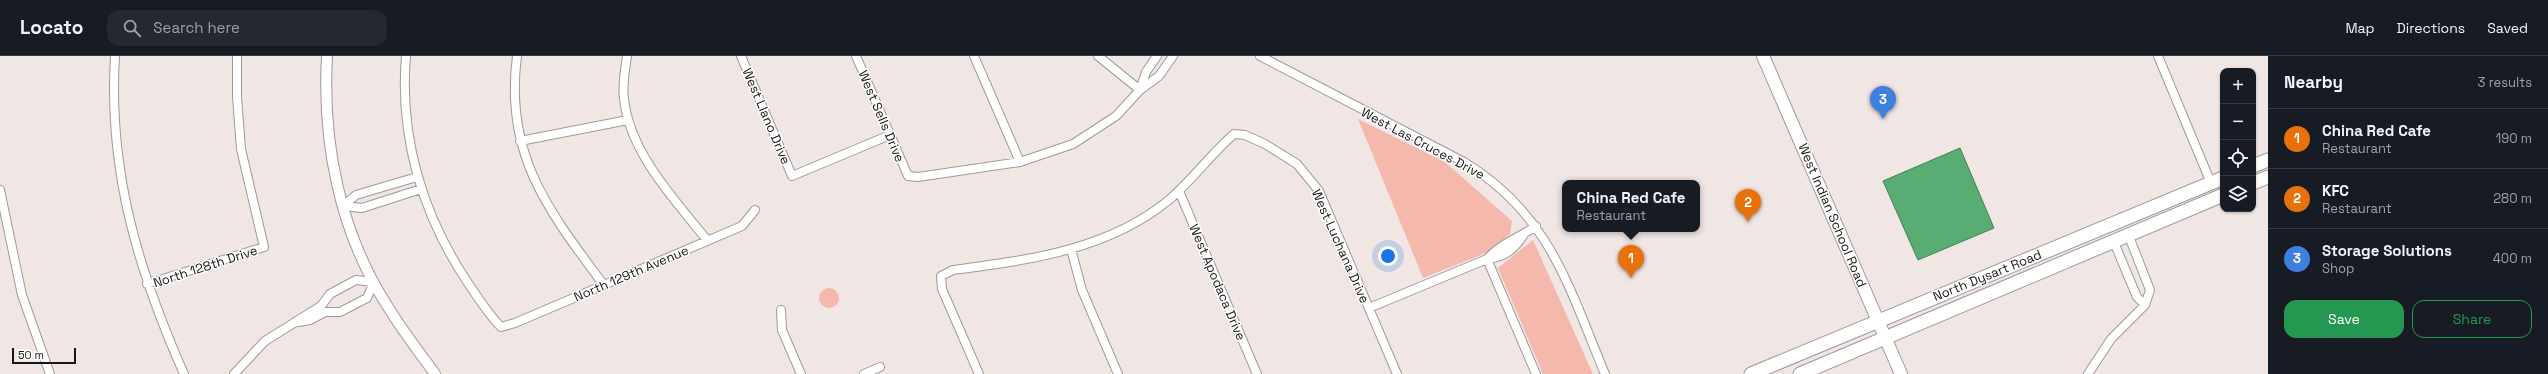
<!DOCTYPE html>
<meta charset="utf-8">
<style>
:root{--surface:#171b24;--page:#242831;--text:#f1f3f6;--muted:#9ea1a6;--line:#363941;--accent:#249751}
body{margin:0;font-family:"Space Grotesk",sans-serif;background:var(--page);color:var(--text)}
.controls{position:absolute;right:12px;top:12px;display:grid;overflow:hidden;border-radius:8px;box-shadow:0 1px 3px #0004}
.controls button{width:36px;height:36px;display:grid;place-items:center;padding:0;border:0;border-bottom:1px solid var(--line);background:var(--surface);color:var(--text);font:20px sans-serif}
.scale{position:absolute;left:12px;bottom:10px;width:64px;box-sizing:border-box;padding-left:4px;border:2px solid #181514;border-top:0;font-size:11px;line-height:14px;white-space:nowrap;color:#181514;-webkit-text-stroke:3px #fff;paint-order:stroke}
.you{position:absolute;left:1388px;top:200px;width:14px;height:14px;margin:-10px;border:3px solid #fff;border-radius:50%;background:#1a73e8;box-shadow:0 0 0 6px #1a73e833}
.badge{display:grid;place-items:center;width:26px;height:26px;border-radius:50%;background:var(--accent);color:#fff;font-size:13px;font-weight:700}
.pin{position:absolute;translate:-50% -33px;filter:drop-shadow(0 1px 2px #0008)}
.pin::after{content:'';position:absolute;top:21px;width:14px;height:12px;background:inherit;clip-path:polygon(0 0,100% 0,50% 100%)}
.popup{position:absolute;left:1562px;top:124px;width:138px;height:52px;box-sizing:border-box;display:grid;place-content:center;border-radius:8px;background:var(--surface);filter:drop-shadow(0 1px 3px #0005);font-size:13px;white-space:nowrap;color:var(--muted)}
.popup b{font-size:15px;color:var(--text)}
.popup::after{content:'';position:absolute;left:50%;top:100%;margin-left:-8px;border:8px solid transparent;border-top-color:var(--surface)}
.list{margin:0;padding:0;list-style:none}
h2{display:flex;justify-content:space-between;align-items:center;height:52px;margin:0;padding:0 16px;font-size:17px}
h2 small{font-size:13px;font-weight:400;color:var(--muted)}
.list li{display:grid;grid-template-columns:26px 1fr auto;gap:12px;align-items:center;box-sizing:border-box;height:60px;padding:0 16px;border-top:1px solid var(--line)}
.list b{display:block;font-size:15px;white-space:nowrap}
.list p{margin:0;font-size:13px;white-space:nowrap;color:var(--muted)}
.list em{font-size:13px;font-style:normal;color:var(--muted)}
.actions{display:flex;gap:8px;padding:12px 16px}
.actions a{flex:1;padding:9px 0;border:1px solid var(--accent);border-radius:12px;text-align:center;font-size:14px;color:var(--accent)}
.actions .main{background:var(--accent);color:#fff}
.icon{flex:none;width:22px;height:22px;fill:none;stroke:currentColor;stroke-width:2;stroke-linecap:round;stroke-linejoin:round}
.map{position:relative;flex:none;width:2268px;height:318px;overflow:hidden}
header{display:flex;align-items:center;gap:24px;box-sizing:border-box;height:56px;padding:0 20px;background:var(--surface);border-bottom:1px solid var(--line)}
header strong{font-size:19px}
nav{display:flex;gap:22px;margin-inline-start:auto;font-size:14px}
.search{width:280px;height:36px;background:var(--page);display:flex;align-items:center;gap:10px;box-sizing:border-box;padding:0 14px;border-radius:12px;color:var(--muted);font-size:15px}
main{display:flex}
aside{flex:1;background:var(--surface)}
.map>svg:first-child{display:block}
.green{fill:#f5b8ad}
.water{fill:#58ae72;stroke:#458056}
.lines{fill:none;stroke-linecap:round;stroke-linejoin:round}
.minor-casing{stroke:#a29997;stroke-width:10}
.tertiary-casing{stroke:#a29997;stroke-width:12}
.secondary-casing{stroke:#a29997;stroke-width:14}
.primary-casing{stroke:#a29997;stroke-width:15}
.minor{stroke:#fff;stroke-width:8}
.tertiary{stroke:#fff;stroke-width:10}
.secondary{stroke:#fff;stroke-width:12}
.primary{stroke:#fff;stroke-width:13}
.labels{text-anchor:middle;stroke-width:3;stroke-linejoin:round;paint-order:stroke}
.street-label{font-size:13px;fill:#181514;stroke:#fff}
</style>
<header>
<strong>Locato</strong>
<div class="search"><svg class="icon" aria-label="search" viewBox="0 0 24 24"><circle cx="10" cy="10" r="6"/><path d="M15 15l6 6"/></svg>Search here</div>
<nav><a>Map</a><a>Directions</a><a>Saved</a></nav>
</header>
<main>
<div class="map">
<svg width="2268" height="318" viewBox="0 0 2268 318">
<rect width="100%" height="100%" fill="#f0e6e4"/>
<path class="green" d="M1358,63L1445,106L1512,165L1510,178L1488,196L1423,222Z
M1533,184L1593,318H1543L1498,212Z
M819 242a10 10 0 1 1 20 0a10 10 0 1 1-20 0Z"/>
<path class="water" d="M1960,92L1994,172L1918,204L1883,125Z"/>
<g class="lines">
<defs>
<path id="minor" d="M115,0C108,115 138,214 184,318
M406,0C399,82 423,160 468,227C478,242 488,258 501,271L515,267L742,170L755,154
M517,0C504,98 548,154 603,228
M627,0C625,14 622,29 624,43C630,97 674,143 707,184
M741,0L792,120L890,79
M856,0L908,120L918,121L1020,106L1073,88L1116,60L1140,34L1159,20L1173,0
M974,0L1020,106
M1098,0L1140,34
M1260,0L1464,106C1550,158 1569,232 1605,318
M2158,0L2211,127
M1140,34L1146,16L1157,0
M520,85L628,64
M0,134L22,239L50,318
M1179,135L1257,318
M343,150L362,152L421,133
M343,150L356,139L417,121
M2113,184L2137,241L2145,249
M1071,193L1082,234L1118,318
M1487,203L1536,318
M1487,203C1501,187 1519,182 1536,170
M147,228L264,191L241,93L237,41V0
M1369,252L1487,203C1505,201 1515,193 1524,178
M781,254L782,274L801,318
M234,318L265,285L321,250L330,238L356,224L374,226L367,242L340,256H325L310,264L299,266
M864,318L880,311
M979,318L942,233L941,220L953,214C1029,204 1109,194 1170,143C1194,122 1211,98 1234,78L1245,79L1265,88L1297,108L1319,135L1397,318
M2088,318L2111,283L2145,249L2150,234L2128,178"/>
<path id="tertiary" d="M327,0C322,87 340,177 388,251C402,274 419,296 435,318"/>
<path id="secondary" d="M1763,0L1901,318"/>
<path id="primary" d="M2253,110L2268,104
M2253,127L2268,121
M1751,318L2223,122
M1800,318L2223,139"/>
</defs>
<use href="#minor" class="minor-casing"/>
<use href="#tertiary" class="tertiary-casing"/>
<use href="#secondary" class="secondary-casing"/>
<use href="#primary" class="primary-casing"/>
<use href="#minor" class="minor"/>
<use href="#tertiary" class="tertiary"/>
<use href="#secondary" class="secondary"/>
<use href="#primary" class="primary"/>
</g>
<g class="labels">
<g class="street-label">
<text transform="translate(767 60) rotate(67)" y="5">West Llano Drive</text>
<text transform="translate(882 60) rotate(67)" y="5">West Sells Drive</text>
<text transform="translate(1423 87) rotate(28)" y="5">West Las Cruces Drive</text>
<text transform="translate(1833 159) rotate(67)" y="5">West Indian School Road</text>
<text transform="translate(1341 190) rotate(66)" y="5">West Luchana Drive</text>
<text transform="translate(205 210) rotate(-18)" y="5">North 128th Drive</text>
<text transform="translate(631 217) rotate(-23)" y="5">North 129th Avenue</text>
<text transform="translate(1987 219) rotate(-22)" y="5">North Dysart Road</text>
<text transform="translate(1218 226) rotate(67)" y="5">West Apodaca Drive</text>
</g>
</g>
</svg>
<div class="controls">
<button>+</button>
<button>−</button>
<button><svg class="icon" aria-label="locate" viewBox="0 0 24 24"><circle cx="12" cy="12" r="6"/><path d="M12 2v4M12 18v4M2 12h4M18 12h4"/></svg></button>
<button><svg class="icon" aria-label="layers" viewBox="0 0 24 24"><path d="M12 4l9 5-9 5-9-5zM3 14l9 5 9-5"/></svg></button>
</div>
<div class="scale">50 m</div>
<div class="you"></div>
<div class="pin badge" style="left:1631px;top:222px;background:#e8710a">1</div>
<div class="popup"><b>China Red Cafe</b>Restaurant</div>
<div class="pin badge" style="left:1748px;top:166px;background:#e8710a">2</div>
<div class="pin badge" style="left:1883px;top:63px;background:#3f7fe0">3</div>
</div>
<aside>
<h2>Nearby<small>3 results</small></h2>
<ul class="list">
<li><span class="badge" style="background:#e8710a">1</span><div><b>China Red Cafe</b><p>Restaurant</p></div><em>190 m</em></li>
<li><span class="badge" style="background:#e8710a">2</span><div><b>KFC</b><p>Restaurant</p></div><em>280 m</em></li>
<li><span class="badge" style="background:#3f7fe0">3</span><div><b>Storage Solutions</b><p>Shop</p></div><em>400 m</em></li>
</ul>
<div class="actions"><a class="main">Save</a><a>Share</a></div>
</aside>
</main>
